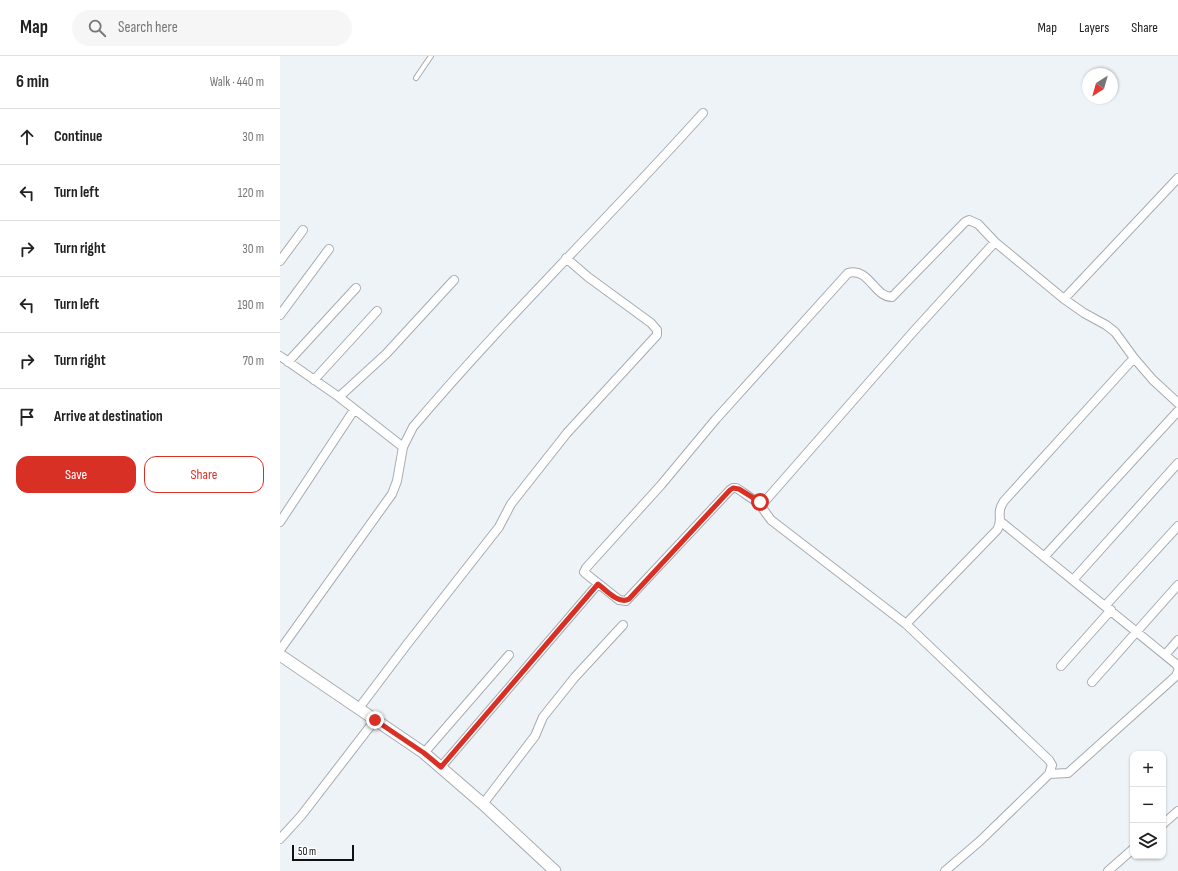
<!DOCTYPE html>
<meta charset="utf-8">
<style>
:root{--surface:#fff;--page:#f6f6f6;--text:#222;--muted:#767676;--line:#e0e0e0;--accent:#d93025}
body{margin:0;font-family:"Sofia Sans Condensed",sans-serif;background:var(--page);color:var(--text)}
.controls{position:absolute;right:12px;bottom:12px;display:grid;overflow:hidden;border-radius:8px;box-shadow:0 1px 3px #0004}
.controls button{width:36px;height:36px;display:grid;place-items:center;padding:0;border:0;border-bottom:1px solid var(--line);background:var(--surface);color:var(--text);font:20px sans-serif}
.compass{position:absolute;left:802px;top:12px;width:36px;height:36px;border-radius:50%;background:var(--surface);box-shadow:0 1px 3px #0004;rotate:217deg}
.scale{position:absolute;left:12px;bottom:10px;width:62px;box-sizing:border-box;padding-left:4px;border:2px solid #101113;border-top:0;font-size:11px;line-height:14px;white-space:nowrap;color:#101113;-webkit-text-stroke:3px #fff;paint-order:stroke}
.stop{position:absolute;width:12px;height:12px;margin:-9px;border:3px solid #d93025;border-radius:50%;background:#fff}
.stop.end{background:#d93025;border-color:#fff;box-shadow:0 1px 4px #0008}
.list{margin:0;padding:0;list-style:none}
h2{display:flex;justify-content:space-between;align-items:center;height:52px;margin:0;padding:0 16px;font-size:17px}
h2 small{font-size:13px;font-weight:400;color:var(--muted)}
.list li{display:grid;grid-template-columns:26px 1fr auto;gap:12px;align-items:center;box-sizing:border-box;height:56px;padding:0 16px;border-top:1px solid var(--line)}
.list b{display:block;font-size:15px;white-space:nowrap}
.list em{font-size:13px;font-style:normal;color:var(--muted)}
.actions{display:flex;gap:8px;padding:12px 16px}
.actions a{flex:1;padding:9px 0;border:1px solid var(--accent);border-radius:12px;text-align:center;font-size:14px;color:var(--accent)}
.actions .main{background:var(--accent);color:#fff}
.icon{flex:none;width:22px;height:22px;fill:none;stroke:currentColor;stroke-width:2;stroke-linecap:round;stroke-linejoin:round}
.map{position:relative;flex:none;width:898px;height:815px;overflow:hidden}
header{display:flex;align-items:center;gap:24px;box-sizing:border-box;height:56px;padding:0 20px;background:var(--surface);border-bottom:1px solid var(--line)}
header strong{font-size:19px}
nav{display:flex;gap:22px;margin-inline-start:auto;font-size:14px}
.search{width:280px;height:36px;background:var(--page);display:flex;align-items:center;gap:10px;box-sizing:border-box;padding:0 14px;border-radius:22px;color:var(--muted);font-size:15px}
main{display:flex}
aside{flex:1;background:var(--surface)}
.map>svg:first-child{display:block}
.lines{fill:none;stroke-linecap:round;stroke-linejoin:round}
.lane-casing{stroke:#a6abb0;stroke-width:6}
.street-casing{stroke:#a6abb0;stroke-width:10}
.secondary-casing{stroke:#a6abb0;stroke-width:13}
.lane{stroke:#fff;stroke-width:4}
.street{stroke:#fff;stroke-width:8}
.secondary{stroke:#fff;stroke-width:11}
.route{stroke:#d93025;stroke-width:5}
</style>
<header>
<strong>Map</strong>
<div class="search"><svg class="icon" aria-label="search" viewBox="0 0 24 24"><circle cx="10" cy="10" r="6"/><path d="M15 15l6 6"/></svg>Search here</div>
<nav><a>Map</a><a>Layers</a><a>Share</a></nav>
</header>
<main>
<aside>
<h2>6 min<small>Walk · 440 m</small></h2>
<ul class="list">
<li><svg class="icon" aria-label="ahead" viewBox="0 0 24 24"><path d="M12 20V5M6 11l6-6 6 6"/></svg><div><b>Continue</b></div><em>30 m</em></li>
<li><svg class="icon" aria-label="left" viewBox="0 0 24 24"><path d="M17 20v-9H6M10 6l-5 5 5 5"/></svg><div><b>Turn left</b></div><em>120 m</em></li>
<li><svg class="icon" aria-label="right" viewBox="0 0 24 24"><path d="M7 20v-9h11M14 6l5 5-5 5"/></svg><div><b>Turn right</b></div><em>30 m</em></li>
<li><svg class="icon" aria-label="left" viewBox="0 0 24 24"><path d="M17 20v-9H6M10 6l-5 5 5 5"/></svg><div><b>Turn left</b></div><em>190 m</em></li>
<li><svg class="icon" aria-label="right" viewBox="0 0 24 24"><path d="M7 20v-9h11M14 6l5 5-5 5"/></svg><div><b>Turn right</b></div><em>70 m</em></li>
<li><svg class="icon" aria-label="arrive" viewBox="0 0 24 24"><path d="M6 21V4h12l-3 4 3 4H6"/></svg><div><b>Arrive at destination</b></div></li>
</ul>
<div class="actions"><a class="main">Save</a><a>Share</a></div>
</aside>
<div class="map">
<svg width="898" height="815" viewBox="0 0 898 815">
<rect width="100%" height="100%" fill="#eef3f8"/>
<g class="lines">
<defs>
<path id="lane" d="M136,22L151,0"/>
<path id="street" d="M715,186L633,276L486,444C476,450 465,436 456,432H453L450,434L346,545L339,544L305,517L304,516L306,512L381,429L436,363L568,217C589,211 594,241 612,241L685,166L689,164L698,168L715,186L784,243L804,257L826,269L835,276L854,302L873,324L898,347
M0,205L23,174
M784,243L898,122
M0,259L49,193
M0,300L59,341L123,391
M8,306L76,232
M34,324L97,255
M59,341L106,298L174,224
M480,446L483,453L491,464L626,568L769,704L772,709L769,718L762,725L700,785L665,815
M720,465L896,608L898,611
M0,466L74,354
M764,501L898,355
M793,524L898,407
M825,550L898,470
M626,568L717,474C724,463 715,458 724,445L854,302
M0,594L112,438L117,425L123,391L133,371C225,262 328,163 423,57
M885,599L898,584
M781,610L831,554
M812,626L898,529
M79,652L128,587L219,471L231,448L287,377L377,279V274L371,267L308,221L286,202
M144,697L229,599
M161,711L318,528
M769,718L788,717L896,620L898,615
M203,748L255,680L263,661L295,621L343,569
M883,768L898,755
M0,783L21,760L95,664
M828,815L853,793"/>
<path id="secondary" d="M0,599L144,697L203,748L275,815"/>
</defs>
<use href="#lane" class="lane-casing"/>
<use href="#street" class="street-casing"/>
<use href="#secondary" class="secondary-casing"/>
<use href="#lane" class="lane"/>
<use href="#street" class="street"/>
<use href="#secondary" class="secondary"/>
</g>
<g class="lines">
<path class="route" d="M95,664L144,697L161,711L318,528C326,534 339,549 349,543L450,434L453,432L459,433L480,446"/>
</g>
</svg>
<div class="controls">
<button>+</button>
<button>−</button>
<button><svg class="icon" aria-label="layers" viewBox="0 0 24 24"><path d="M12 4l9 5-9 5-9-5zM3 14l9 5 9-5"/></svg></button>
</div>
<svg class="compass" viewBox="-18 -18 36 36"><path d="M0-13l5 13h-10z" fill="#e53935"/><path d="M0 13l5-13h-10z" fill="#767676"/></svg>
<div class="scale">50 m</div>
<div class="stop" style="left:480px;top:446px"></div>
<div class="stop end" style="left:95px;top:664px"></div>
</div>
</main>
